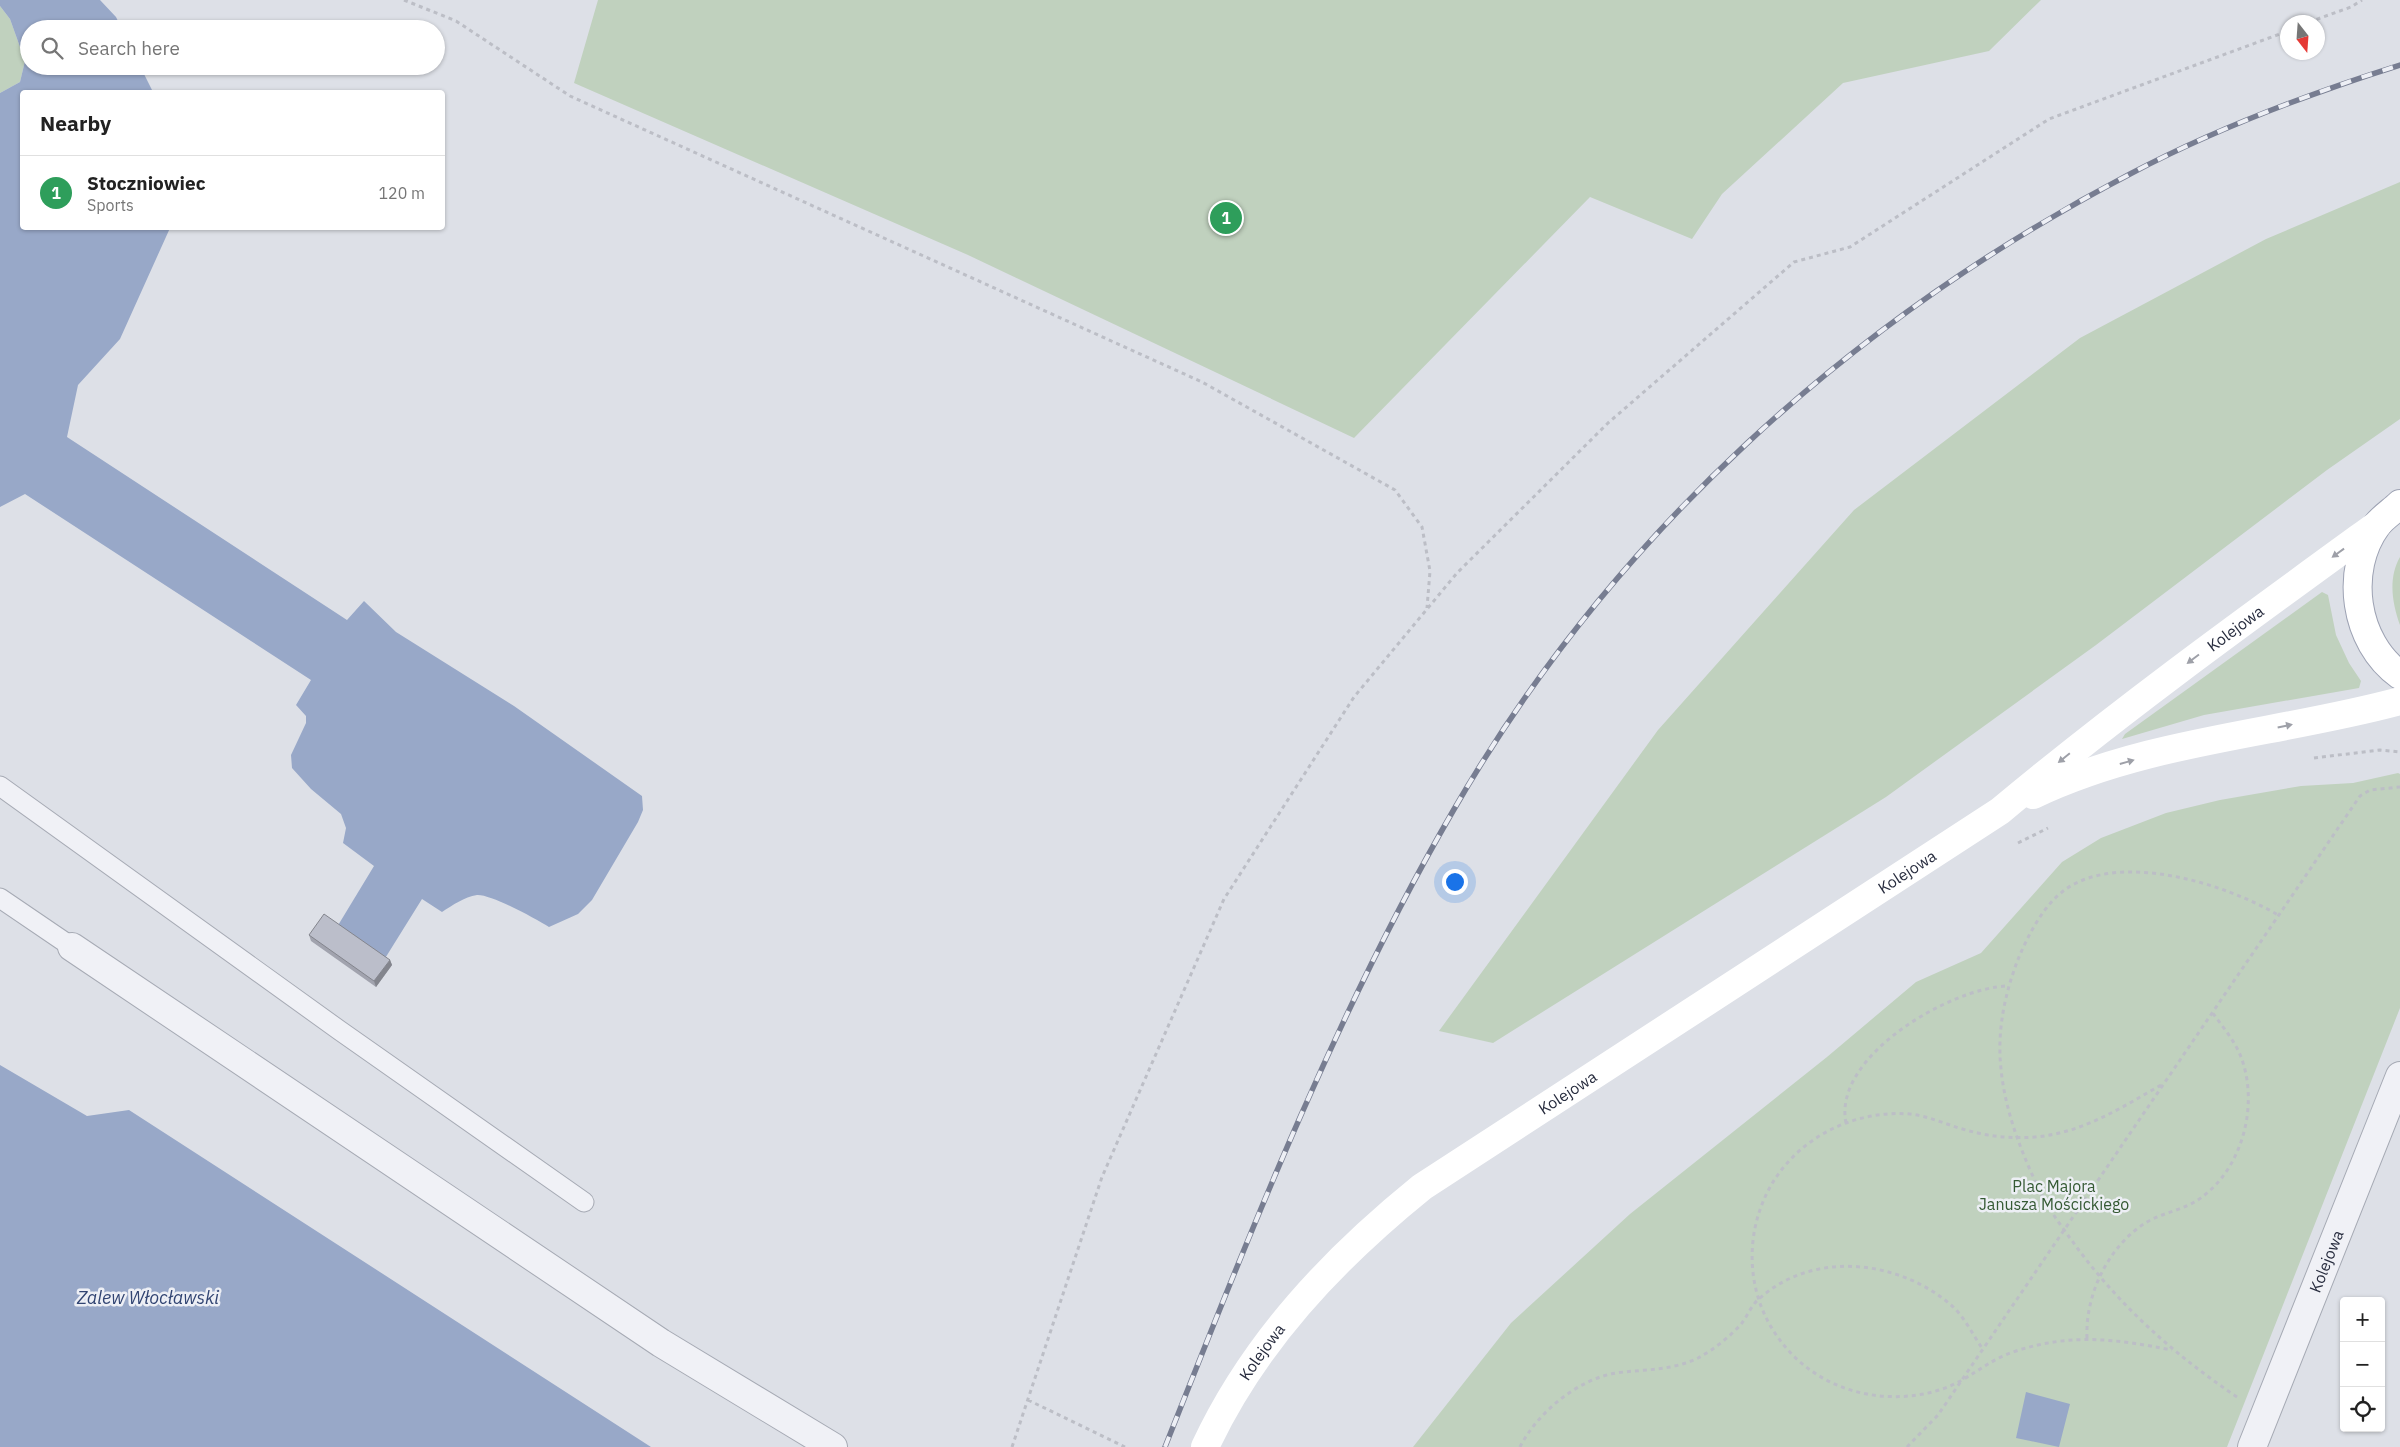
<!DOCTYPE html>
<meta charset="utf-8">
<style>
:root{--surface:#fff;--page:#f2f2f2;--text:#222;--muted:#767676;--line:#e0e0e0;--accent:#ce4040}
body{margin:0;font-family:"IBM Plex Sans",sans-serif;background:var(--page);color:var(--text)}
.controls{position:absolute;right:15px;bottom:15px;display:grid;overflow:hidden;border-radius:5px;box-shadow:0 1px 4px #0004}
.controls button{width:45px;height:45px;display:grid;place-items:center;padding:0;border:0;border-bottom:1px solid var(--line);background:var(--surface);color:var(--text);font:25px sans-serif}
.compass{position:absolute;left:2280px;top:15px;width:45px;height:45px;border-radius:50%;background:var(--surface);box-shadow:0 1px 4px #0004;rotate:163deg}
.you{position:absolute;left:1454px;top:881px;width:18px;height:18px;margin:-12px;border:4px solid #fff;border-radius:50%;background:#1a73e8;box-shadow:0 0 0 8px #1a73e833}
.badge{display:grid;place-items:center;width:32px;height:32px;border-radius:50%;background:var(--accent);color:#fff;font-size:16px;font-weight:700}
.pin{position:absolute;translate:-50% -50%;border:2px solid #fff;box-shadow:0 1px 5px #0006}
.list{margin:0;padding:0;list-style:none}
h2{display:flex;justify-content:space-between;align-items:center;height:65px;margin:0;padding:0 20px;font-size:21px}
h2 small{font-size:16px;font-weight:400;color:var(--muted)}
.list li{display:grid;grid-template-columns:32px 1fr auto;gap:15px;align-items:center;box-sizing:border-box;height:75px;padding:0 20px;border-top:1px solid var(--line)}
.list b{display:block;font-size:19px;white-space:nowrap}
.list p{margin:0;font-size:16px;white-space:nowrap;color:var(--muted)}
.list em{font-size:16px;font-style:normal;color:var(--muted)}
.icon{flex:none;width:28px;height:28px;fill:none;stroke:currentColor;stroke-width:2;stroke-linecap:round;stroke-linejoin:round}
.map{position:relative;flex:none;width:2400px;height:1447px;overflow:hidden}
.search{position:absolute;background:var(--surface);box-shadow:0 1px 4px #0004;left:20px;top:20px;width:425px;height:55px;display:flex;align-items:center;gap:12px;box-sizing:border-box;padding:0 18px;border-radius:28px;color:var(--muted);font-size:19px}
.panel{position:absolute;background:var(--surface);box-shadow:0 1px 4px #0004;left:20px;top:90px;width:425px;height:140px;border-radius:5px}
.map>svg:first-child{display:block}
.green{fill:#c0d1be}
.water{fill:#98a8c8}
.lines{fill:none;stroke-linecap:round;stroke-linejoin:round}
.lane-casing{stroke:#a6aab4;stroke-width:21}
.street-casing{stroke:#a6aab4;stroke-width:30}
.primary-casing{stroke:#9da2b3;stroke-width:30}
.path{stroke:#bcbec6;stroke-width:3;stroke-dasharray:4 4;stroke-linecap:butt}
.lane{stroke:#f0f1f6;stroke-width:19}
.street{stroke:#f0f1f6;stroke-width:28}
.secondary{stroke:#fff;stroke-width:28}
.primary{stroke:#fff;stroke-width:28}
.rail-casing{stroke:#777d91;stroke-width:5.5}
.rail{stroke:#edeff5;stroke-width:4;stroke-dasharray:11;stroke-linecap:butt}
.wall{fill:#a1a3ae}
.shaded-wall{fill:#83858d}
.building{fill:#bbbeca;stroke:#83858d}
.oneway{fill:#9ea0a8}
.labels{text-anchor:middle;stroke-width:5;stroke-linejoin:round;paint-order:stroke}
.street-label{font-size:16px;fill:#272c3e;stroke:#edeff5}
.park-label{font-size:16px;fill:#355a34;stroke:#edeff5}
.water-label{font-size:18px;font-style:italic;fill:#314472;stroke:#edeff5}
</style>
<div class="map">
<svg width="2400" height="1447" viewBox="0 0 2400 1447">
<rect width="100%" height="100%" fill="#dde0e7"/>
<path class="green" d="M598,0H2041L1989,51L1843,83L1722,194L1692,239L1590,197L1354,438L968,255L574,83Z
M0,6L10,19L25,61L20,82L0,93Z
M2400,182V419L2327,470L2096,645L1886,797L1493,1043L1439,1031L1658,730L1854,510L2080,338L2266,239Z
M2400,557V625C2392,603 2388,578 2400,557Z
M2322,592L2328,595L2336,635L2349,663L2361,681L2359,688L2204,715L2122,739L2125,734Z
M2398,773L2400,774V1008L2227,1447H1413L1511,1323L1630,1214L1827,1057L1916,982L1981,953L2062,862L2101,838L2166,813L2220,800L2301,786L2353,783Z"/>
<path class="water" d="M0,0H100L116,17L122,29H29V66H140L153,92H22V228H170L120,339L78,385L67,437L347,620L364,601L396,632L514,706L642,796L643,810L638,822L592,900L578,914L549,927C536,919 491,894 477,895C464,897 453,905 442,912L422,899L384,960L337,927L374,866L343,843L346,828L341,814L311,789L292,768L291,755L306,723V716L296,705L311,680L25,494L0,507V93L20,82L25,61L10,19L0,6Z
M0,1065L87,1116L129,1110L651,1447H0Z
M2026,1392L2070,1404L2059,1447L2016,1438Z"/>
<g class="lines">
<defs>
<path id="lane" d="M0,786L339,1030L584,1202
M0,898L72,947"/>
<g id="street">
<path d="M72,947L661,1343L833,1447"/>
<path id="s1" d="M2252,1447L2400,1076"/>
</g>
<path id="primary" d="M2400,504C2393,511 2383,517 2377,525C2344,570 2354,642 2400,675"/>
</defs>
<use href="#lane" class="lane-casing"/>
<use href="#street" class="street-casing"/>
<use href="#primary" class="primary-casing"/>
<path class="path" d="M404,0L456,21L570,96L1202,382L1395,490L1422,527L1430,571L1427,608
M2309,22L2351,7L2362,0
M2314,758L2380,750L2400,752
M2018,843L2048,828
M2161,1085C2121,1108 2082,1133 2035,1137C2008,1139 1985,1136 1959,1128C1943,1123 1927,1116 1910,1114C1846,1109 1783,1146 1761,1207C1746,1247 1750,1294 1773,1330C1794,1364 1828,1387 1867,1394C1897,1400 1935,1396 1962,1380C1982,1369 1992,1359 2016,1351C2072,1333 2115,1339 2172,1350
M1846,1123C1832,1056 1952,987 2008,986
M2087,1338C2085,1294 2109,1245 2147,1222C2164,1212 2185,1210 2202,1197C2243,1167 2259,1104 2241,1057C2235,1041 2222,1026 2212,1012
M2237,1397C2175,1355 2123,1309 2078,1249C2065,1231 2050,1212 2041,1193C2022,1155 2005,1111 2001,1069C1997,1032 2004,997 2017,962C2027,937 2043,905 2066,889C2121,851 2226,884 2278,915
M1028,1400L1125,1447
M1012,1447L1102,1177L1224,899L1354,697L1457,573L1608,423L1794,262L1850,247L2049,119L2288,31
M1520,1447C1537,1413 1578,1379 1616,1373C1645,1369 1671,1371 1698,1358C1713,1350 1731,1336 1742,1323C1748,1315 1752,1304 1760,1298C1814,1250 1899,1260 1951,1305C1964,1316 1973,1335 1982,1348
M1907,1447L1938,1415L2360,796L2370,790L2400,787"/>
<use href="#lane" class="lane"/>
<use href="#street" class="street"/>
<g class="secondary">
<path d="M2033,795C2148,740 2279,734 2400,701"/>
<path id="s2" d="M1205,1447C1254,1342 1333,1259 1422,1187L2000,811C2121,710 2250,617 2378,524"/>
</g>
<use href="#primary" class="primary"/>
<defs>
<path id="rail" d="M1165,1447C1251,1230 1336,1013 1453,811C1611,536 1851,320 2130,174C2215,129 2308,94 2400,65"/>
</defs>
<use href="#rail" class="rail-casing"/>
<use href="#rail" class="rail"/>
</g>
<path class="wall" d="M309,935L390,960L392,965L376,987L311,941Z"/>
<path class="shaded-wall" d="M390,960L392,965L376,987L374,981Z"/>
<path class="building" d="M324,914L390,960L374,981L309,935Z"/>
<defs><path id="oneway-solid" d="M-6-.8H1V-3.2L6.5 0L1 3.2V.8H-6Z" transform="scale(1.25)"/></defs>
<g class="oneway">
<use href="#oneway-solid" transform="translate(2338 553) rotate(144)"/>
<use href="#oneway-solid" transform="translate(2193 659) rotate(143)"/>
<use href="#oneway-solid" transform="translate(2285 726) rotate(-12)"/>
<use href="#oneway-solid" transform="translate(2064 758) rotate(141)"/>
<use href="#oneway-solid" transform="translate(2127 762) rotate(-16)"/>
</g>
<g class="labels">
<g class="street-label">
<text dy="6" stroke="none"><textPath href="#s2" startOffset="1329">Kolejowa</textPath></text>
<text dy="6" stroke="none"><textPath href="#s2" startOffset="920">Kolejowa</textPath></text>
<text dy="6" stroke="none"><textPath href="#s2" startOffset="515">Kolejowa</textPath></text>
<text dy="6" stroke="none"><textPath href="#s1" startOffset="200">Kolejowa</textPath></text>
<text dy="6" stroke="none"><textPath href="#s2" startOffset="111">Kolejowa</textPath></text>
</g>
<g class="park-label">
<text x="2054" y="1192">Plac Majora<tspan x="2054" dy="18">Janusza Mościckiego</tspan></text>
</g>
<g class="water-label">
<text x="148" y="1304">Zalew Włocławski</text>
</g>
</g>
</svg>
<div class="controls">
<button>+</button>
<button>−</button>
<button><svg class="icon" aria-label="locate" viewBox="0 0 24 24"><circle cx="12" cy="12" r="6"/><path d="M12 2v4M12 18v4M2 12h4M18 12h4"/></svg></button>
</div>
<svg class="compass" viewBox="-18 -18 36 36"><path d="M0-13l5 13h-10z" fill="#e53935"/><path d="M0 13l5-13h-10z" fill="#767676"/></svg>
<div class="you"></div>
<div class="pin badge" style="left:1226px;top:218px;background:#2e9e5b">1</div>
<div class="search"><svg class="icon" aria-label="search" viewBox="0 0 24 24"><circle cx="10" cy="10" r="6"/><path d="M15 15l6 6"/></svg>Search here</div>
<section class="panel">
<h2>Nearby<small></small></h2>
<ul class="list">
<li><span class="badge" style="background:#2e9e5b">1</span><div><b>Stoczniowiec</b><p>Sports</p></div><em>120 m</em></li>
</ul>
</section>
</div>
